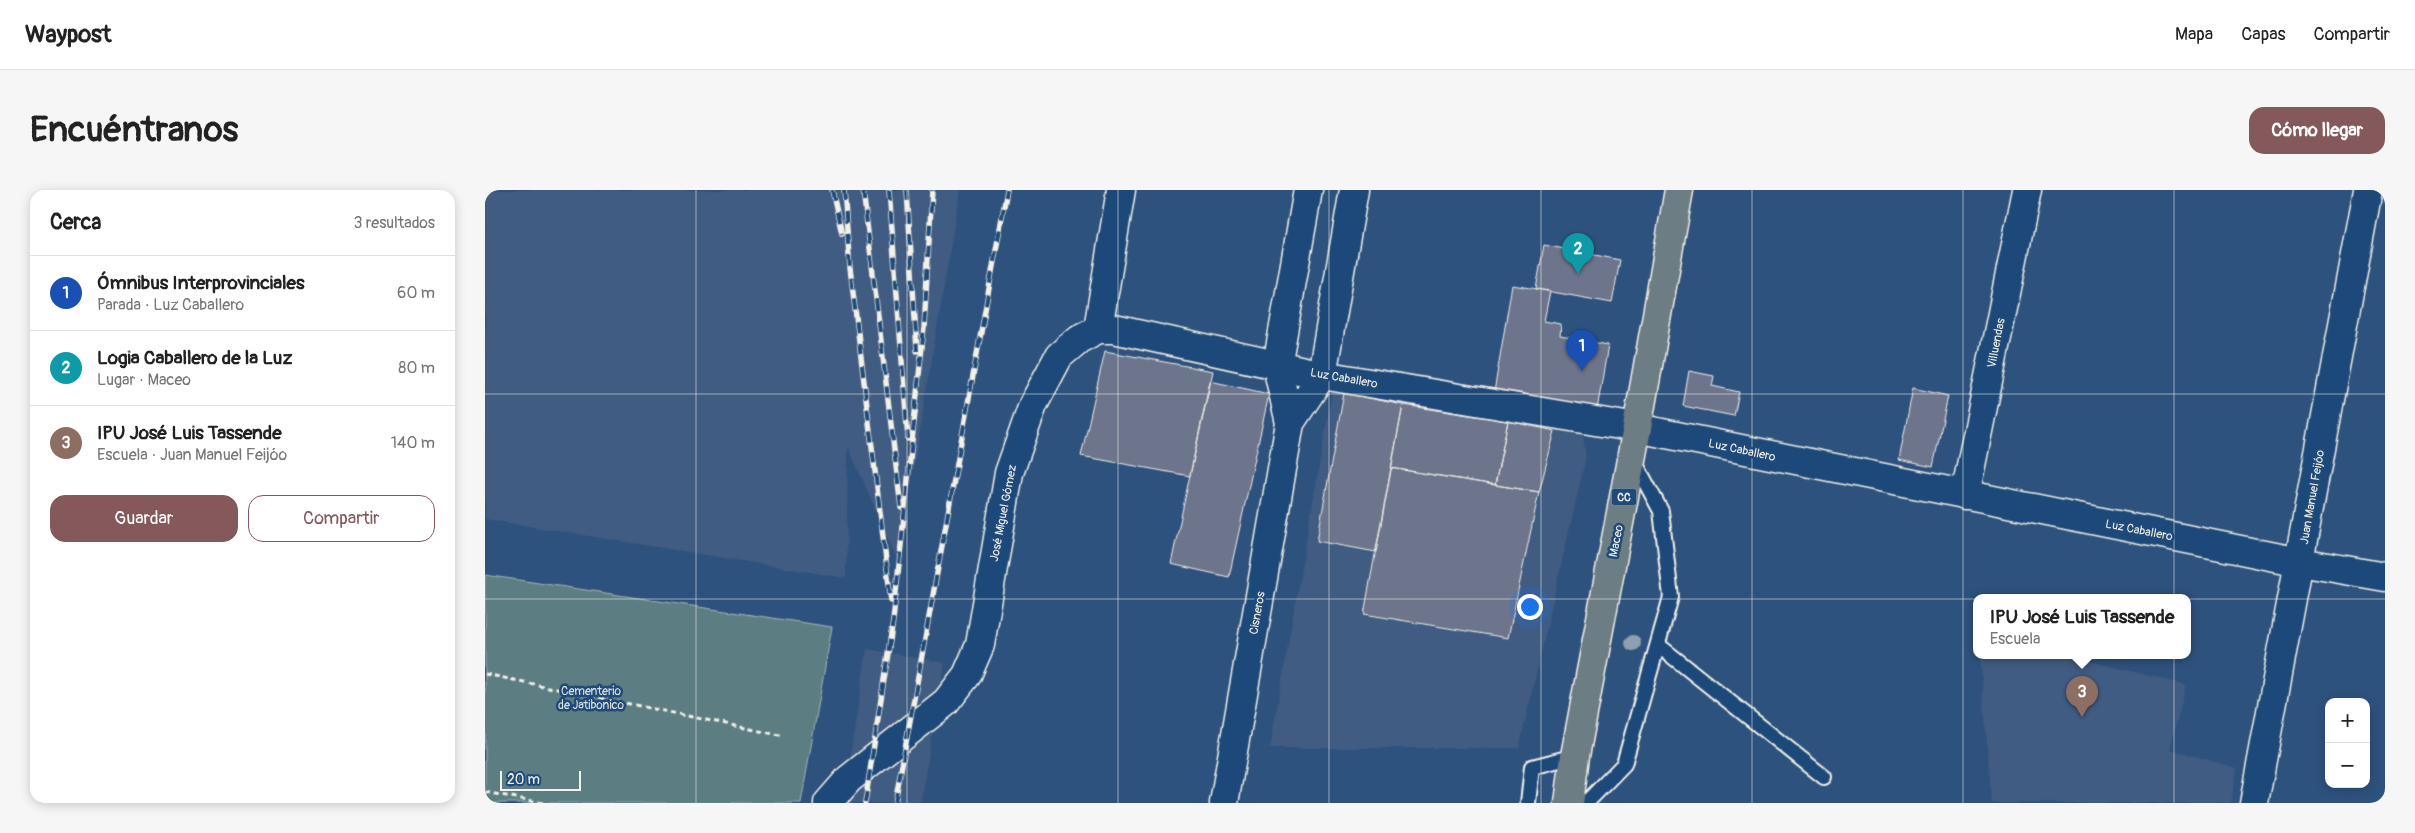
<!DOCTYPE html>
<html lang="es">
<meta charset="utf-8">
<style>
:root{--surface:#fff;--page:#f6f6f6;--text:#222;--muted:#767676;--line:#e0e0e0;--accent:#85585c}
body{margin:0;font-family:Pangolin,sans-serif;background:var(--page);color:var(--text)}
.controls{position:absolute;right:15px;bottom:15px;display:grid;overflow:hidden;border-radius:10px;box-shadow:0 2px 12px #0003}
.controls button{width:45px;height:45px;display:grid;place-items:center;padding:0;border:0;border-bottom:1px solid var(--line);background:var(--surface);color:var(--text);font:25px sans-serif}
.scale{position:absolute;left:15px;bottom:12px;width:81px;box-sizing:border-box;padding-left:5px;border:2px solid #f4f1e8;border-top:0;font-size:14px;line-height:18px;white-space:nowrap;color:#f4f1e8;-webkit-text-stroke:4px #1f4a7a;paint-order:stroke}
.you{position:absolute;left:1044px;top:416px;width:18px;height:18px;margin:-12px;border:4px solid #fff;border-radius:50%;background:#1a73e8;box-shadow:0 0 0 8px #1a73e833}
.badge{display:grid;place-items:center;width:32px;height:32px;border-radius:50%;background:var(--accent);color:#fff;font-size:16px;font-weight:700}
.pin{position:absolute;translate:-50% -41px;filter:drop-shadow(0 1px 2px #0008)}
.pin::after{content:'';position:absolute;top:26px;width:18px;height:15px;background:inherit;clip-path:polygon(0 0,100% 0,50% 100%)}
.popup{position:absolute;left:1488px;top:404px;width:218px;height:65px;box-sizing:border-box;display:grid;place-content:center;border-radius:10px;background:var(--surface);filter:drop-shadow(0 1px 4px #0005);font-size:16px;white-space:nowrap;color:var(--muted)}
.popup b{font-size:19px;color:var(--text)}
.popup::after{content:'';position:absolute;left:50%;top:100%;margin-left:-10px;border:10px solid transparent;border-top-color:var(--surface)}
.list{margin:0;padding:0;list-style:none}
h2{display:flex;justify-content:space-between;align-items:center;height:65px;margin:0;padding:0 20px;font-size:21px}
h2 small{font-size:16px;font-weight:400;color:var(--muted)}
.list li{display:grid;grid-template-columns:32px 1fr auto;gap:15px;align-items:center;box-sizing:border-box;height:75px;padding:0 20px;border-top:1px solid var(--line)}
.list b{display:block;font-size:19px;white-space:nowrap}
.list p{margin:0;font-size:16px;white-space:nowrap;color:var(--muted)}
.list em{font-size:16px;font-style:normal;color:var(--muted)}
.actions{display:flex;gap:10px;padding:15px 20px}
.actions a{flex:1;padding:11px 0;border:1px solid var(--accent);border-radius:15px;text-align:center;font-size:18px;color:var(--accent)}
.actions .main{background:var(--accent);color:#fff}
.map{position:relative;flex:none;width:1900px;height:613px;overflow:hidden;border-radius:15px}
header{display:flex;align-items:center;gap:30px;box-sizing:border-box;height:70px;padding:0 25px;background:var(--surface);border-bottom:1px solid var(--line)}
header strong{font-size:24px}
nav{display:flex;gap:28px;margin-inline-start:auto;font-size:18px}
.intro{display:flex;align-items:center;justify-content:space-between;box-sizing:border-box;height:120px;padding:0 30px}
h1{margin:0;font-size:35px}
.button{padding:12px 22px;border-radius:15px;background:var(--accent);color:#fff;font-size:18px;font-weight:700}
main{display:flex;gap:30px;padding:0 30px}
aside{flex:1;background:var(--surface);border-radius:15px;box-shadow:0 2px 12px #0003}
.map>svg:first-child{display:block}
.built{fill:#415c82}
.green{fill:#5c7d82;stroke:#a8b7b5}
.building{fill:#6c748c;stroke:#f4f1e8}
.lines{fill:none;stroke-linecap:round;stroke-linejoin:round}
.service-casing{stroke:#f4f1e8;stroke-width:18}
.minor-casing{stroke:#f4f1e8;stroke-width:31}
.tertiary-casing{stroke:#f4f1e8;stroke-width:31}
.trunk-casing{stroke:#f4f1e8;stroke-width:31}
.path{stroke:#f4f1e8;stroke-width:3;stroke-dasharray:5 4;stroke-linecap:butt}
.service{stroke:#1f4a7a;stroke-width:14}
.minor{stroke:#1f4a7a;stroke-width:28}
.tertiary{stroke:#1f4a7a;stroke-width:28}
.trunk{stroke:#6d7d84;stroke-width:28}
.rail-casing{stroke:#f4f1e8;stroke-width:5.5}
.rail{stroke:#1f4a7a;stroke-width:4;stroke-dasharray:11;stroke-linecap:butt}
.tree{fill:#8ea0b0}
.grid{fill:none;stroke:#f4f1e8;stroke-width:1;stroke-opacity:0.55}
.labels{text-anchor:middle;stroke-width:5;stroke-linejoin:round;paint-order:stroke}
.shield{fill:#1f4a7a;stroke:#b4bfc7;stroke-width:1}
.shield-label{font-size:11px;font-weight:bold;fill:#f4f1e8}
.street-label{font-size:12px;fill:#f4f1e8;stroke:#1f4a7a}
.park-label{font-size:12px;fill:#dde0d9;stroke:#1f4a7a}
</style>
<header>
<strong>Waypost</strong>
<nav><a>Mapa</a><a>Capas</a><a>Compartir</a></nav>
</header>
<div class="intro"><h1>Encuéntranos</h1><a class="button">Cómo llegar</a></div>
<main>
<aside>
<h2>Cerca<small>3 resultados</small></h2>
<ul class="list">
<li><span class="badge" style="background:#1a4fb4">1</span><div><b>Ómnibus Interprovinciales</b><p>Parada · Luz Caballero</p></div><em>60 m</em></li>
<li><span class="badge" style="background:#0f9aa8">2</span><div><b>Logia Caballero de la Luz</b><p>Lugar · Maceo</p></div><em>80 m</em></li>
<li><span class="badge" style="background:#8d6e63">3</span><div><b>IPU José Luis Tassende</b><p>Escuela · Juan Manuel Feijóo</p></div><em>140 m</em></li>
</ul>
<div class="actions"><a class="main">Guardar</a><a>Compartir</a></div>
</aside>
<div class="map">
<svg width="1900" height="613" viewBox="0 0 1900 613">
<rect width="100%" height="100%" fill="#2e527e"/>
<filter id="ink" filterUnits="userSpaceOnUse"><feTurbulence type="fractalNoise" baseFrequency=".02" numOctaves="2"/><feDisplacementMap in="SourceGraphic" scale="10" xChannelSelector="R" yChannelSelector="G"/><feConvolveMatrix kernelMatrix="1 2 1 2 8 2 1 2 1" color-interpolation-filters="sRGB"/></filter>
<g filter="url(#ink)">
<path class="built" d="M0,0H475L413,372L363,256L361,388L0,329Z
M848,196L1097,240L1101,267L1034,558H785Z
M382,459L460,473L435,613H358Z
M1495,466H1584L1701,495L1685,559L1752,578L1746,613H1507Z"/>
<path class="green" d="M0,385L347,437L316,613H0Z"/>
<path class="building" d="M1059,55L1135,70L1127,113L1051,99Z
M1027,95L1065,101L1059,131L1076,134L1075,146L1123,155L1112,220L1009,202Z
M620,161L728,181L705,286L596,266Z
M1204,181L1229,186L1227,196L1254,202L1249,226L1198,216Z
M725,191L784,204L744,387L686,374Z
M1428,198L1463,206L1448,277L1414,270Z
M859,203L918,215L891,362L832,351Z
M918,215L1023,231L1010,295L906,278Z
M1023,231L1070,241L1054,302L1010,295Z
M906,278L1054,302L1023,448L879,424Z"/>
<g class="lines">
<defs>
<path id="service" d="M1173,455L1339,587
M1043,613L1047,577L1090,566
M1101,613L1139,574L1186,407L1176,321L1148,269"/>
<path id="minor" d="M613,139L636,0
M1152,238L1815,372L1900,387
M1480,305L1542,0
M1769,613L1883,0"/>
<path id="tertiary" d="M805,233L792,176L823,0
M343,613L364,589L461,512L482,485L495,455L524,283L548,215L574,166L594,149L613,139H629L837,185L1152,238
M739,613L805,233L837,185L869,0"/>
<path id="trunk" d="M1084,613L1090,566L1152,238L1194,0"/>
</defs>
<use href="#service" class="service-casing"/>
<use href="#minor" class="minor-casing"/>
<use href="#tertiary" class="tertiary-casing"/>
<use href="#trunk" class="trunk-casing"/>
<path class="path" d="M0,484L299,546
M0,602L58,613"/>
<use href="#service" class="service"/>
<use href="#minor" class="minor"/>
<use href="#tertiary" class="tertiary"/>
<use href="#trunk" class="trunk"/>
<defs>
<path id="rail" d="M347,0L357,44
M359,0L365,78L406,411
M378,0L416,318
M404,0L423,249
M422,0L432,161
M380,613L408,431L439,138L447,0
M410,613L522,0"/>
</defs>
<use href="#rail" class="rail-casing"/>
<use href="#rail" class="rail"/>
</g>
<circle class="tree" cx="1148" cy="453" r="8"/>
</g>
<path class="grid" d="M211,0V613M422,0V613M633,0V613M844,0V613M1056,0V613M1267,0V613M1478,0V613M1689,0V613M0,204H1900M0,409H1900"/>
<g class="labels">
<rect class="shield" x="1126.5" y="298.5" width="25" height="17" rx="4"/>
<g class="shield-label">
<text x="1139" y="311">CC</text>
</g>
<g class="street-label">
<text transform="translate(1511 153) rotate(-79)" y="4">Villuendas</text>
<text transform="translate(859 188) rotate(10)" y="4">Luz Caballero</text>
<text transform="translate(1257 260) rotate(12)" y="4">Luz Caballero</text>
<text transform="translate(1827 307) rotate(-80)" y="4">Juan Manuel Feijóo</text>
<text transform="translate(518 323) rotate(-79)" y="4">José Miguel Gómez</text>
<text transform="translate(1654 340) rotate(11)" y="4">Luz Caballero</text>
<text transform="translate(1131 351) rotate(-79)" y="4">Maceo</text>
<text transform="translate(772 423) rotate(-80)" y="4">Cisneros</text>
</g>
<g class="park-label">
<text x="106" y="505">Cementerio<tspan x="106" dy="14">de Jatibonico</tspan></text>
</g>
</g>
</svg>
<div class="controls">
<button>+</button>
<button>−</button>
</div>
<div class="scale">20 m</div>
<div class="you"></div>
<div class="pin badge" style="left:1097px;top:181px;background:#1a4fb4">1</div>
<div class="pin badge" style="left:1093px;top:84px;background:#0f9aa8">2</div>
<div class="pin badge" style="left:1597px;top:527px;background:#8d6e63">3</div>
<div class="popup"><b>IPU José Luis Tassende</b>Escuela</div>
</div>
</main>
